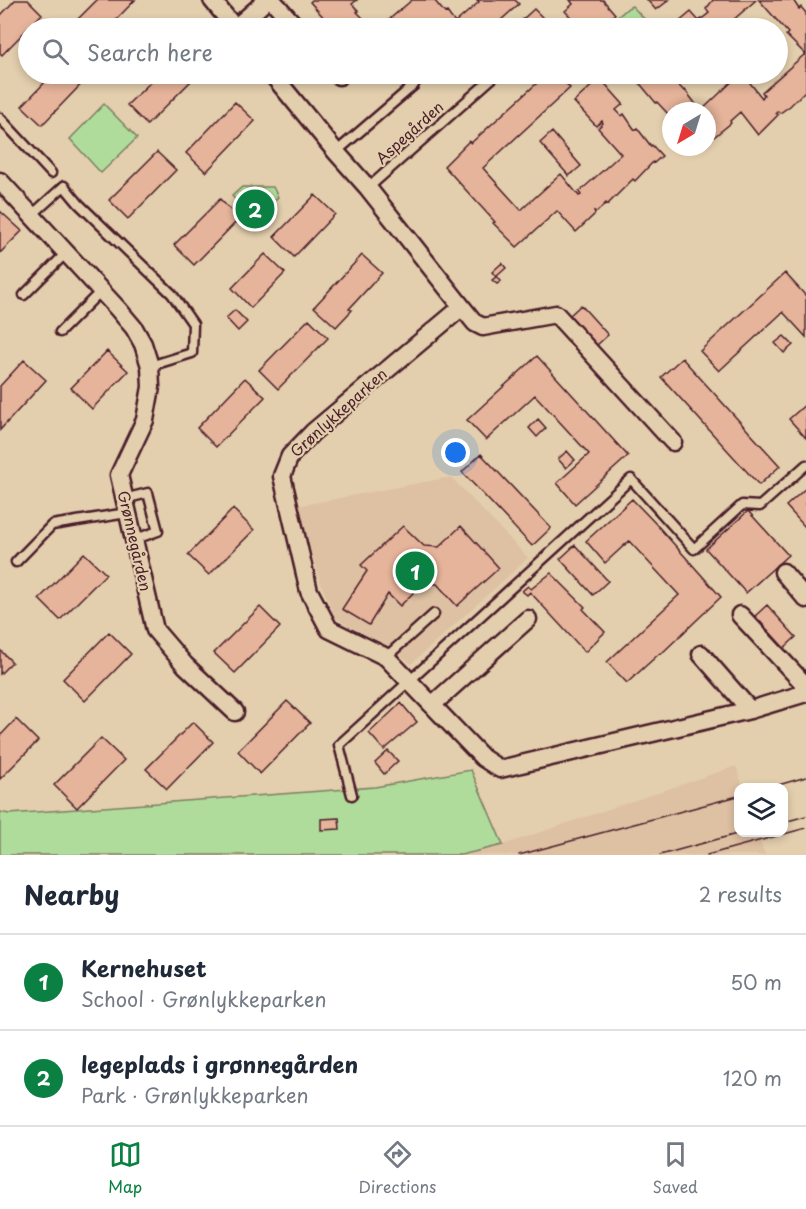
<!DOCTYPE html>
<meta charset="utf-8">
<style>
:root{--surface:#fff;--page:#f6f6f7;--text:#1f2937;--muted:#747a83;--line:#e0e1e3;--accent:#0b8043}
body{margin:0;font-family:"Playpen Sans",sans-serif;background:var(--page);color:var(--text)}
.controls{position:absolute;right:18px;bottom:18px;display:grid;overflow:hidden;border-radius:12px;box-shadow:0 3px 9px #0003}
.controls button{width:54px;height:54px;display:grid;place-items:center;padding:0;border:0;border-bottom:2px solid var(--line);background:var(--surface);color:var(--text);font:30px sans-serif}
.compass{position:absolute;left:662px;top:102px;width:54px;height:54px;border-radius:50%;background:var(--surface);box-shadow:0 3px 9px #0003;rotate:218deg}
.you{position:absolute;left:456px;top:453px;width:21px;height:21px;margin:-15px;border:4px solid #fff;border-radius:50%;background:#1a73e8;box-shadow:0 0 0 9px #1a73e833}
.badge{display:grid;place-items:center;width:39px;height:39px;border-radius:50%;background:var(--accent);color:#fff;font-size:20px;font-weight:700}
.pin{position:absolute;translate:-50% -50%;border:3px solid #fff;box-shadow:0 2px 6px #0006}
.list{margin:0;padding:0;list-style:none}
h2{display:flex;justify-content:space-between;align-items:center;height:78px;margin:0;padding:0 24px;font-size:26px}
h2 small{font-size:20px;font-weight:400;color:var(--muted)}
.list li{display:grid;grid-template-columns:39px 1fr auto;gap:18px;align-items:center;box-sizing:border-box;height:96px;padding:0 24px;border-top:2px solid var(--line)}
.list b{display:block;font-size:22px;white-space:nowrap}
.list p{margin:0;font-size:20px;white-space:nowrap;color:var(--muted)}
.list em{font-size:20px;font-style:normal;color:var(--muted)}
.icon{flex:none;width:33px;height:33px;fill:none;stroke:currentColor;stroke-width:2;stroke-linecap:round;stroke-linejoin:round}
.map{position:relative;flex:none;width:806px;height:855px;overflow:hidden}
.search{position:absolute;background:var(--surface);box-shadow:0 3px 9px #0003;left:18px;right:18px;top:18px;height:66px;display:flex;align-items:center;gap:15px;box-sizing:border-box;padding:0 21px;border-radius:33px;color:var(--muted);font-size:22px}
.sheet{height:270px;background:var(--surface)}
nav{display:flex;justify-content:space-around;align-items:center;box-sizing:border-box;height:84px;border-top:2px solid var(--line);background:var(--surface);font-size:16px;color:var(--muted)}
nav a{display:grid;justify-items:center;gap:3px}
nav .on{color:var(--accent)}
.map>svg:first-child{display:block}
.built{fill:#dec0a2}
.green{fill:#afdc9b;stroke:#7c7e63;stroke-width:1.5}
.building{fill:#e6b49a;stroke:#4a1f2b;stroke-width:1.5}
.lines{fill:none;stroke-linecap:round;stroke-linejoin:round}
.service-casing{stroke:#4a1f2b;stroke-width:13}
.minor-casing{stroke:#4a1f2b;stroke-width:21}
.service{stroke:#e3cfad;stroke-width:8}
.minor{stroke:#e3cfad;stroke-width:16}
.tram{stroke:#4a1f2b;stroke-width:1.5}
.labels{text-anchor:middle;stroke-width:4.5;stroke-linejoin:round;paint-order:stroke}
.street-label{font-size:15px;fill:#4a1f2b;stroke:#e3cfad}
</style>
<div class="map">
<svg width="806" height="855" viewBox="0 0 806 855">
<rect width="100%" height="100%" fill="#e3cfad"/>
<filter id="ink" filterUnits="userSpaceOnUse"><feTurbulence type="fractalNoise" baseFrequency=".0167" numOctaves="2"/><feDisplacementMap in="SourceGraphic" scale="12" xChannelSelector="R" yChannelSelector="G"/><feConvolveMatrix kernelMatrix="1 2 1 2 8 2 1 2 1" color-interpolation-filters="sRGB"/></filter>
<g filter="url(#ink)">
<path class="built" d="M451,477L528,558L411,664L394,650L335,618L321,584L298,506Z
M736,766L743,787L738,788V832L757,833L765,855H461L503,845Z"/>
<path class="green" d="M632,6L653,28H605L628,8Z
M104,104L137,138L101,173L70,139Z
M242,187H273L278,197L255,219L232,196Z
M471,770L503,845L461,855H0V812L9,814L375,787Z"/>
<path class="building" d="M15,0H28L42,14L2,55L0,53V16Z
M97,0H135L108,28H88L78,19Z
M312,0H357L352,4L359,11L357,12L373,28H333L310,2Z
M412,0H434L445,13L447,12L455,23L479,2L477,0H515L519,4L500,21L501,23L495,28H379Z
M570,0H603L615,14L599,28H581L565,11L573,4Z
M647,0H669L656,10Z
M713,0H756L724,28L719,24L714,28H672L691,12L699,21L709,13L706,9Z
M759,0H793L799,9L801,7L806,13V90L790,106L780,113L778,111L776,113L778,115L758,135L740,112L730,121L731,123L709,141L710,142L707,145V111H671V117L657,102L656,103L632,74H668L684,91L685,90L701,111L740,74H743L762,98L764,95L762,92L805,54L786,35L788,33Z
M534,9L545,20L554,28H533L523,19Z
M53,74H91L42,125L22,106Z
M159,74H198L147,125L127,105Z
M547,74H557L570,88L483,168L521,210L561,174L579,196L581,195L579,192L621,154L598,128L603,123L602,121L596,126L574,102L600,78L623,104L616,110L622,116L624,114L635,130L637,128L651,146L652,145L662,156L654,163L653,162L635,181L633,179L607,205L606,203L597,212L594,211L595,214L576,232L557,211L517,247L493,223L495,222L444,166L469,141L471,143Z
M235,102L255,121L206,172L186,153Z
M552,132L581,166L569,176L540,143Z
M157,152L176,170L128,219L109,200Z
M315,195L335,214L294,257L274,237Z
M220,199L239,219L194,265L174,245Z
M0,211L22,231L0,253Z
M265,254L285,273L251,308L232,288Z
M362,255L382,273L349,309L352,310L336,327L314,307Z
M502,263L506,268L497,276L501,281L497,284L492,280L496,277L492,272Z
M785,273L806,296V337L783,312L719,371L700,351Z
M581,305L608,335L596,346L569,316Z
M235,310L247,322L238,331L226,318Z
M309,319L328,338L278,389L259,370Z
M784,336L793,345L784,353L775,343Z
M107,351L128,371L92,409L71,388Z
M537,356L628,456L575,504L557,483L589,454L535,395L486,440L467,420Z
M682,358L780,466L759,485L661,377Z
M24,360L46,380L0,430V386Z
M245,378L265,397L216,447L197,428Z
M806,404V438L789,419Z
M538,419L546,428L537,437L529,428Z
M567,451L575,460L566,468L558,459Z
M481,454L551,528L532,546L462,472Z
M806,488V526L805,527L786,506Z
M632,499L656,524L721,597L661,654L660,653L627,683L607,662L679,595L629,541L605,563L586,541Z
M233,509L254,530L209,575L188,555Z
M748,511L788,555L746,593L706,549Z
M403,526L424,546L439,547L461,526L499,568L457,606L437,584L423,583L400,606L388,594L369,625L342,609L367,571L361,565Z
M575,545L608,581L593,595L560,559Z
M84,553L106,574L60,620L39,599Z
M551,573L585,607L583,609L605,632L585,652L530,592L527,595L522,591L528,586L531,589Z
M767,605L796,637L784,648L755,616Z
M260,607L280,627L235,673L214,653Z
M109,632L131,654L85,701L63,679Z
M0,650L12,662L0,674Z
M287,701L310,723L260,774L238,751Z
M401,703L417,722L384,750L369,733Z
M16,719L38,741L0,779V736Z
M193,722L213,742L167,789L146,769Z
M101,738L124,760L77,808L54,785Z
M388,751L398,761L384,774L375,763Z
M339,818L340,829L321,830V819Z"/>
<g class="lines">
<defs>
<path id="service" d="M0,118L51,173
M336,152L414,85
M368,188L497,74
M32,215L64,186L79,204L172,294L193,324L192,353L150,366
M24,295L66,253
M60,332L101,291
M124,499L148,493L158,531L133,540
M16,562L52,525L127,513
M386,657L434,614
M352,795L339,745L631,479L694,549L742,505L760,506L806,465"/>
<path id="minor" d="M212,0L235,28
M272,0L297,28
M235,28L267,0
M272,74L336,152L368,188L462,307L313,432L290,456L282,476L309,591L329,629L386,657L483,758L500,769L750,710L806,693
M337,74L339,76
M0,181L118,309L134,328L143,344L150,366L151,387L145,420L119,475L155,630L185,665L235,712
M462,307L475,323L483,327L556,314L673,442
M783,572L806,599
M740,615L806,686
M701,654L750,710
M432,705L528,619"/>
</defs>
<use href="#service" class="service-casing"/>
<use href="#minor" class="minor-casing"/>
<use href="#service" class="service"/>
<use href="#minor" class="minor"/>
<path class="tram" d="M768,788L806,777
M784,822L806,816
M519,855L738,796
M660,855L744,832
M707,855L806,828"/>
</g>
</g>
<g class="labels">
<g class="street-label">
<text transform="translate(410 133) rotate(-42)" y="5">Aspegården</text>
<text transform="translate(339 413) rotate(-42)" y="5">Grønlykkeparken</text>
<text transform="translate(134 541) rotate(77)" y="5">Grønnegården</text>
</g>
</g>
</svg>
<div class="controls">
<button><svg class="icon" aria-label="layers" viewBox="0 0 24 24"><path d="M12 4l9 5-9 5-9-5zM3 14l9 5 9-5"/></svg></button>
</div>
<svg class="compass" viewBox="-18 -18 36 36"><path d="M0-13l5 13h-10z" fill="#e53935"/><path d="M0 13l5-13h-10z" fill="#747a83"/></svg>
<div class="you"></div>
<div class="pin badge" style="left:415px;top:571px">1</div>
<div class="pin badge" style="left:255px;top:209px">2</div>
<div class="search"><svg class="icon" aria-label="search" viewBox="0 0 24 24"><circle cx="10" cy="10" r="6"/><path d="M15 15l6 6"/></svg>Search here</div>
</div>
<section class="sheet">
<h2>Nearby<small>2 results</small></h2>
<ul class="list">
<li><span class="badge">1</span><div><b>Kernehuset</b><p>School · Grønlykkeparken</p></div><em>50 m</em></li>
<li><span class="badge">2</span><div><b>legeplads i grønnegården</b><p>Park · Grønlykkeparken</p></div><em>120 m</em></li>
</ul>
</section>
<nav>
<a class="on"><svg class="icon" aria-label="map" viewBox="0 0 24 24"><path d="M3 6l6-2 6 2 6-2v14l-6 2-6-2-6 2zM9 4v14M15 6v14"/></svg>Map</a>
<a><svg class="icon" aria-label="directions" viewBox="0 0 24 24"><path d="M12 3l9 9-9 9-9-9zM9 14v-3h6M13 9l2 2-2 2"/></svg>Directions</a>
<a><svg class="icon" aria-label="saved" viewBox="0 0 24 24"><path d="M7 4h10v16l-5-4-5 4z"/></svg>Saved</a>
</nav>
